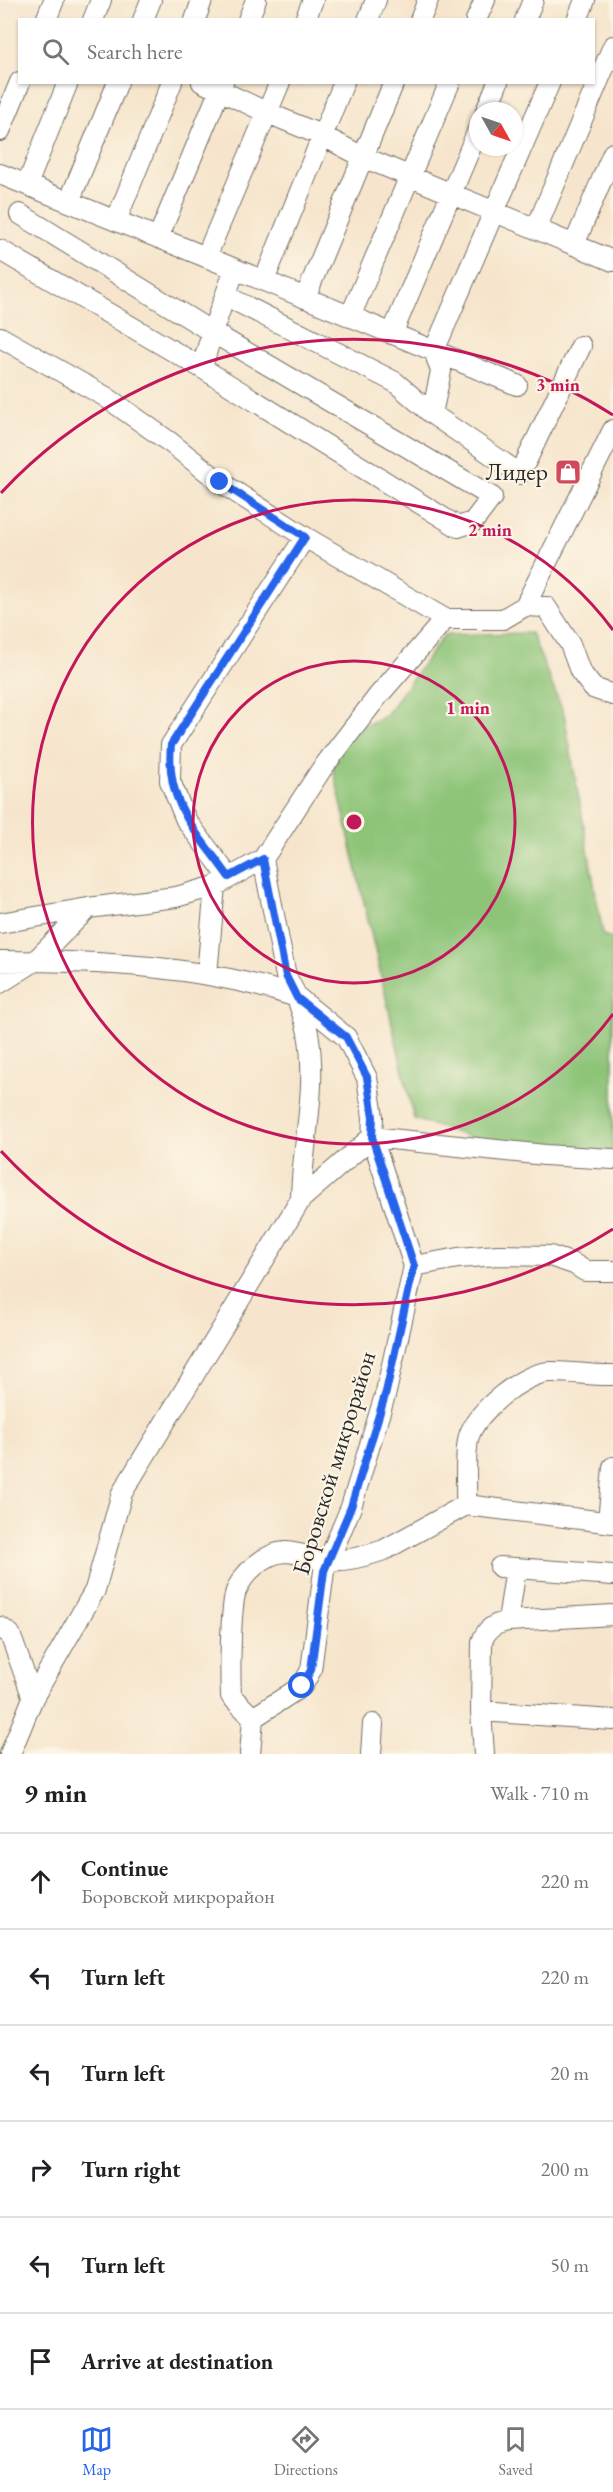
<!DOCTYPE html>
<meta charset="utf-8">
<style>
:root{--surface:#fff;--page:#f6f6f6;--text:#202124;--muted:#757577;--line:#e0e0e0;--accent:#2563eb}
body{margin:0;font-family:"EB Garamond",serif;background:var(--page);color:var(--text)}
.compass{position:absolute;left:469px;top:102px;width:54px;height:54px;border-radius:50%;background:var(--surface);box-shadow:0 2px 4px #0004;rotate:130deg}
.stop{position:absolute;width:18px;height:18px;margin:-14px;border:4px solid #2563eb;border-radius:50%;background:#fff}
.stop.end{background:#2563eb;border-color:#fff;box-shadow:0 2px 6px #0008}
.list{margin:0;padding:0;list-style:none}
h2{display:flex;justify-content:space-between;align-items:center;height:78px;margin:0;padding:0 24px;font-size:26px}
h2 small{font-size:20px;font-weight:400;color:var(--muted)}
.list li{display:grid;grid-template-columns:39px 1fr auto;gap:18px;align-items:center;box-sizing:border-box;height:96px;padding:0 24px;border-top:2px solid var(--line)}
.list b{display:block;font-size:22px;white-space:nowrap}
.list p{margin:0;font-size:20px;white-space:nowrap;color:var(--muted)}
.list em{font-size:20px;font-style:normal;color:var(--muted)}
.icon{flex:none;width:33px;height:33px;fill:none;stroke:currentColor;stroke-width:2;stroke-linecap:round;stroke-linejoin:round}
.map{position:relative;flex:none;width:613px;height:1754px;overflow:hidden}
.search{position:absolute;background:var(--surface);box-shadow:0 2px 4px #0004;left:18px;right:18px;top:18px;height:66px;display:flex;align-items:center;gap:15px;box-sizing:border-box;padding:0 21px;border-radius:0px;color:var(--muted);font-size:22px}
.sheet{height:654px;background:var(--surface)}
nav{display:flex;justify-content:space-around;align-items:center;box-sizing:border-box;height:84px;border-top:2px solid var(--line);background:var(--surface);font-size:16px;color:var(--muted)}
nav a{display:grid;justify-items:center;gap:3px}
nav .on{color:var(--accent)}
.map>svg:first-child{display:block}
.green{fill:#8dc478;stroke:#5c7852;stroke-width:1.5}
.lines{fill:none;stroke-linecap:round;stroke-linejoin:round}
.minor-casing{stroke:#726c63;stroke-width:22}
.minor{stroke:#fff;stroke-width:20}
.route{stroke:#2563eb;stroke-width:8}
.ring{fill:none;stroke:#c2185b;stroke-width:3}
.labels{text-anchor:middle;stroke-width:4.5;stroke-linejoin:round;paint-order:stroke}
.poi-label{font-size:24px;fill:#2b2b2b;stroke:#fcf5e5;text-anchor:end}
.street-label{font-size:24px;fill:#2b2b2b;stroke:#fcf5e5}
.centre{fill:#c2185b;stroke:#fcf5e5;stroke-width:3}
.ring-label{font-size:18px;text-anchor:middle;font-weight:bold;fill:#c2185b;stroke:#fcf5e5;stroke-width:4.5;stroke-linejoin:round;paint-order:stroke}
</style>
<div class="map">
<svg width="613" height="1754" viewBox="0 0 613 1754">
<rect width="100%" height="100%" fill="#fcf5e5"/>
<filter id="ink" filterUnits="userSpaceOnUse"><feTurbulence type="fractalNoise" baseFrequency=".0167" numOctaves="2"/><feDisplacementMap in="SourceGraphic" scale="12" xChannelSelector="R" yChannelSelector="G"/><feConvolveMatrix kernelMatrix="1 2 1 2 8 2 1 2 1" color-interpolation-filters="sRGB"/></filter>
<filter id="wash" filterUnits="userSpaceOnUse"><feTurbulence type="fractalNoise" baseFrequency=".008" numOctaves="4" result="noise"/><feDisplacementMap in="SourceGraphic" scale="24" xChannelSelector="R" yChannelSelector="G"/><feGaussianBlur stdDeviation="1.35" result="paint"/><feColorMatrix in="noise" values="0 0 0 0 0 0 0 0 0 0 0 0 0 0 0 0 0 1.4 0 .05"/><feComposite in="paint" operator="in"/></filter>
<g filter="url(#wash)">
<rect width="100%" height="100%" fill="#f6e5cc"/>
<path class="green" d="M531,633L564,714L603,935L613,939V1155L494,1145L414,1119L328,746L387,714L444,635Z"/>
</g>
<g filter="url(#ink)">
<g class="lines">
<defs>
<path id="minor" d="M46,20L54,0
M93,20L101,0
M143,20L151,0
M195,20L202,0
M248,20L256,0
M305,20L313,0
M368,20L376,0
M420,20L428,0
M476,20L485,0
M525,20L533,0
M577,20L585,0
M68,82L27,185L206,257
M202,82L268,113L323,136L363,157L613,261
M280,82L206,257L517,385
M550,82L434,351L441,371L432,414L520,474L581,346
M486,111L498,82
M0,131L20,82
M0,174L27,185
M69,202L118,82
M20,214L212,332L235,269
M116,221L172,82
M536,229L613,46
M158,238L223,82
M574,245L613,153
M0,250L202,368L458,527L473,522L492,497L212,332L202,368
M264,281L344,82
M226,296L395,382L432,414
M305,298L394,82
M350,317L450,82
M392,334L478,130
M0,337L106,397L171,443L220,482L305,537L445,619H503L525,606L546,607L570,644L580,671L593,688L613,695
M525,606L613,430
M229,877L186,820L170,781L171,745L305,537
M0,923L88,908L176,897L215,886L263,859
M0,961C100,961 201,965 297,997C300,1009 306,1021 308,1033C318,1088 302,1144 301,1199
M207,974L215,886
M0,983L35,961L88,908
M414,1266L372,1137L373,1117L367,1078L346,1037L297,997L286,976L263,859L321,770L378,696L445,619
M414,1266L458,1258L498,1255L550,1256L574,1264L585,1271H613
M466,1505C467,1487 464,1452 469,1436C477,1411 522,1374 549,1372C570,1371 592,1376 613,1375
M608,1522L613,1467
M500,1567L613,1575
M508,1621L516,1568
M0,1627L10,1634L33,1698
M481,1711L613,1720
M253,1718L231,1696C230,1676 230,1608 236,1591C243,1573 265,1553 285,1552C299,1552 312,1559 325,1560C344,1562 367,1556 384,1550L466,1505L613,1523
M10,1754L33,1698L95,1590L122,1493L301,1199L372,1137L545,1155L613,1159
M250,1754L253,1718L302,1686L311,1670L324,1571L351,1507L386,1392L414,1266
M371,1754L373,1724
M484,1754L481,1711L482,1642C486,1629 494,1624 508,1621L613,1615"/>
</defs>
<use href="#minor" class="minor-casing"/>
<use href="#minor" class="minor"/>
</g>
</g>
<g class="lines" filter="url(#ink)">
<path class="route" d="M220,482L305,537L171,745C165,804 197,832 229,877L263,859L286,976L297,998L346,1037L367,1077L373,1117L372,1137L414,1266L386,1392L351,1507L324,1571L311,1670L302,1686"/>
</g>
<g class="ring">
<circle cx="354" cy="822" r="161"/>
<path d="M613 1014A322 322 0 1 1 613 630"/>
<path d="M613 1229A482 482 0 0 1 1 1151M1 493A482 482 0 0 1 613 415"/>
</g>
<defs>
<symbol id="shop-square" viewBox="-11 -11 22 22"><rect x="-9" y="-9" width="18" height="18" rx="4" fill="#d1495b" stroke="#fcf5e5"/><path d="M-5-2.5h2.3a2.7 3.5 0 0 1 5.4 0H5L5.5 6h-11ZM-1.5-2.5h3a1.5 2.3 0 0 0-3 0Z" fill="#fff"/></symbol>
</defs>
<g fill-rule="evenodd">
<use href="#shop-square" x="553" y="457" width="30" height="30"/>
</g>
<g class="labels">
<g class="poi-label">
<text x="548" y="480">Лидер</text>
</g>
<g class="street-label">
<text transform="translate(334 1463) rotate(-73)" y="8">Боровской микрорайон</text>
</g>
</g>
<circle cx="354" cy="822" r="9" class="centre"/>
<g class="ring-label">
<text x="558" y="391">3 min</text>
<text x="490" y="536">2 min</text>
<text x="468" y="714">1 min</text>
</g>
</svg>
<svg class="compass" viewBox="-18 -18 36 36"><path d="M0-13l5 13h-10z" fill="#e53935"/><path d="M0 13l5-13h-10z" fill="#757577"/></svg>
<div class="stop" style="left:302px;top:1686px"></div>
<div class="stop end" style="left:220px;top:482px"></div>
<div class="search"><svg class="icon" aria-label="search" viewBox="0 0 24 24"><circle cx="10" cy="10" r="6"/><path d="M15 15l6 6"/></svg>Search here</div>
</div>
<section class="sheet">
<h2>9 min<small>Walk · 710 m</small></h2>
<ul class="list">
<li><svg class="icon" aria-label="ahead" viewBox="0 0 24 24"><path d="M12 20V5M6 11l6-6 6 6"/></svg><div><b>Continue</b><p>Боровской микрорайон</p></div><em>220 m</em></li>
<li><svg class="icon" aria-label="left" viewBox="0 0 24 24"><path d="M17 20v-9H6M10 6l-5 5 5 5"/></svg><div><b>Turn left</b></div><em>220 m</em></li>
<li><svg class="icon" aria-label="left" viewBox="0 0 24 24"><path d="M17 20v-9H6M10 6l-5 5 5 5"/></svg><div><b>Turn left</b></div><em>20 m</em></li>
<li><svg class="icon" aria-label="right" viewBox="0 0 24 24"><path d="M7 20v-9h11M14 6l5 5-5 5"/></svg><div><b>Turn right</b></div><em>200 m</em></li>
<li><svg class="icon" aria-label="left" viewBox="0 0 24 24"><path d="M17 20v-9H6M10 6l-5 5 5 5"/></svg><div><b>Turn left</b></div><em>50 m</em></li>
<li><svg class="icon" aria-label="arrive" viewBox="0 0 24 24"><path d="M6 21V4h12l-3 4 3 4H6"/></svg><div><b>Arrive at destination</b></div></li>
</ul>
</section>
<nav>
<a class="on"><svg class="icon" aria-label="map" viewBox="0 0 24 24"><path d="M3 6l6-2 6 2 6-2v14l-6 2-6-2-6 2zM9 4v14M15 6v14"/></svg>Map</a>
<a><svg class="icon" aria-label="directions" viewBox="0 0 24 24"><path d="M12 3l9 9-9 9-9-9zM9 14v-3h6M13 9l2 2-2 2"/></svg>Directions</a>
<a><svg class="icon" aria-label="saved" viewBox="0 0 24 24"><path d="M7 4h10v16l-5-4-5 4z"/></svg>Saved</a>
</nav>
